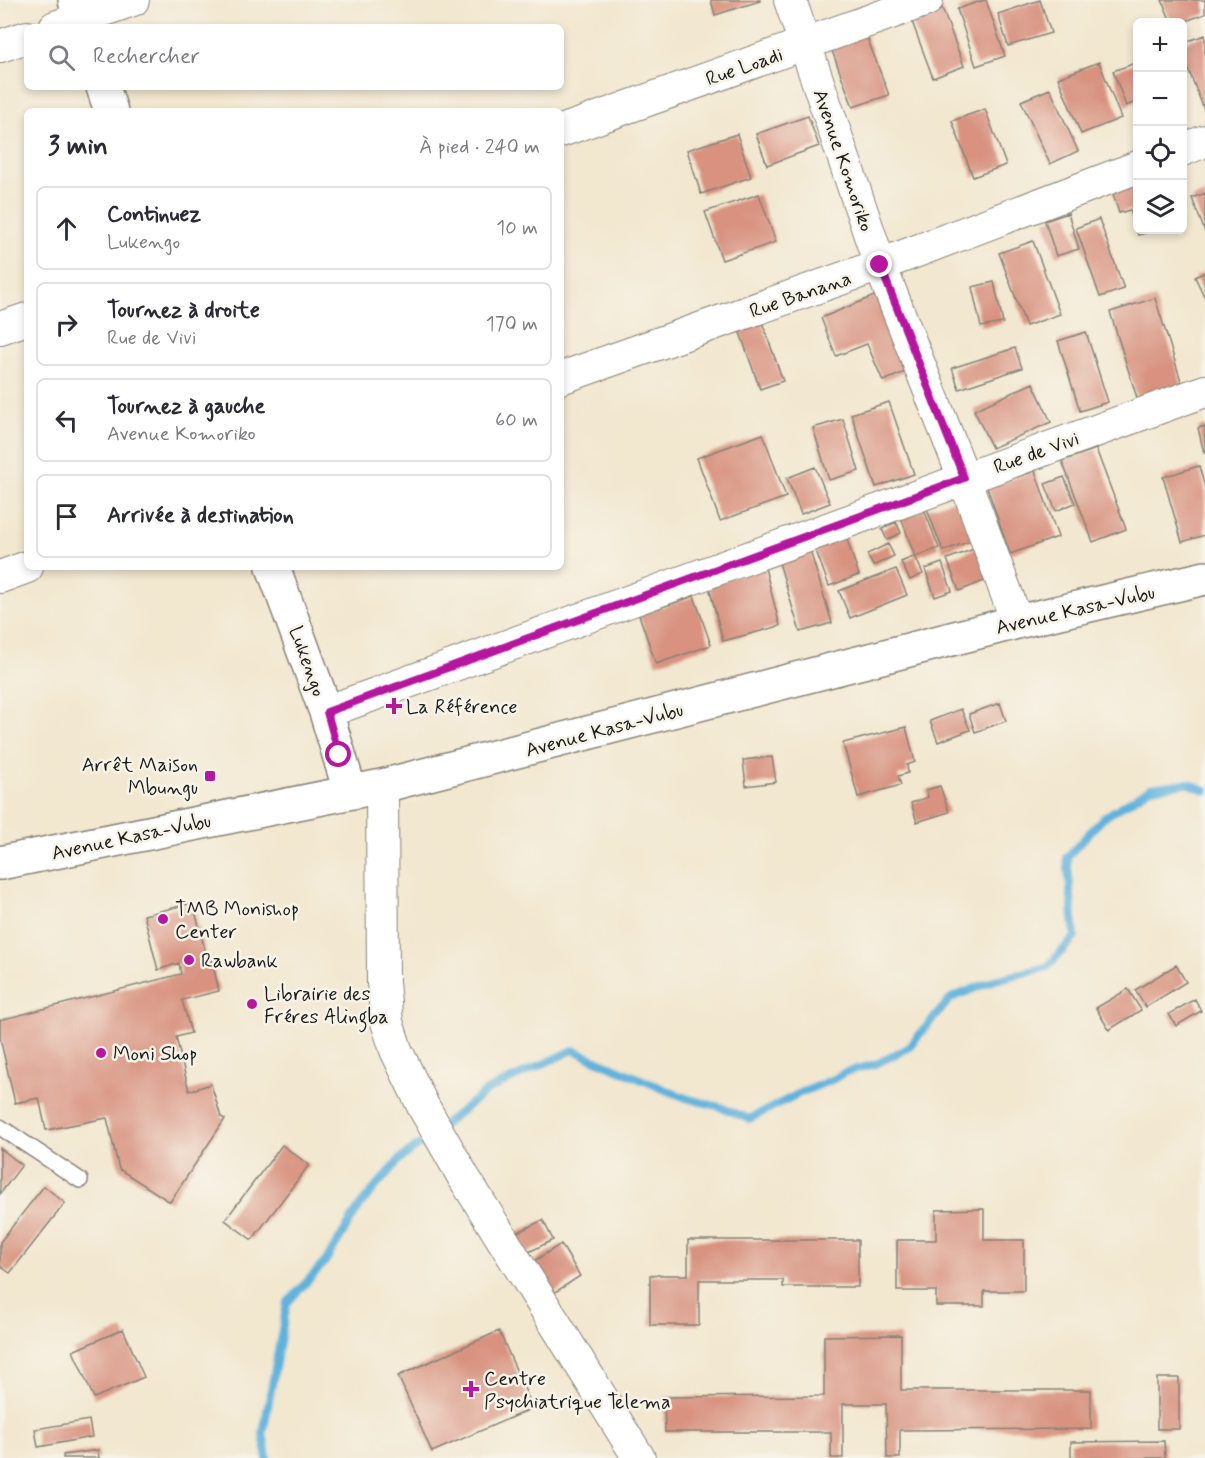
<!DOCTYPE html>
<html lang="fr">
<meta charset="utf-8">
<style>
:root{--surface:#fff;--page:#f2f2f3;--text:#2b2b33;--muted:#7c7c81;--line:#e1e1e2}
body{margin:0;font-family:Mynerve,sans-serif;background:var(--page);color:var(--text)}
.controls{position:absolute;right:18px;top:18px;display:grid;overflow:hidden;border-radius:9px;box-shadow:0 3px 9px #0003}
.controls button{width:54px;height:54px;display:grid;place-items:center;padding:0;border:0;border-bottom:2px solid var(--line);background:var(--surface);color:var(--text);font:30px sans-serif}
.stop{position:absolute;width:18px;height:18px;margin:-14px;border:4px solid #b5179e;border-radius:50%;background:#fff}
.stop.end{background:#b5179e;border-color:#fff;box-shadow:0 2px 6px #0008}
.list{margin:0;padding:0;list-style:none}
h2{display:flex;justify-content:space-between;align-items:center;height:78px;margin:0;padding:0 24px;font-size:26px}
h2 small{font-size:20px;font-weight:400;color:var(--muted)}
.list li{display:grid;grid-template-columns:39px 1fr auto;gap:18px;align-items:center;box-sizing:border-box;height:84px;margin:0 12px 12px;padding:0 12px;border:2px solid var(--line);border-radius:9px}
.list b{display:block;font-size:22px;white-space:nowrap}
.list p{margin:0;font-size:20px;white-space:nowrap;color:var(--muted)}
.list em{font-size:20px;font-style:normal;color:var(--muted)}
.icon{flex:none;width:33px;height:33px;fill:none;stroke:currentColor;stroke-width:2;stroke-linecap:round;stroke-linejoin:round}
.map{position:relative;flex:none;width:1205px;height:1458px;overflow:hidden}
.search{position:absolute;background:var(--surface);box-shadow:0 3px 9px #0003;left:24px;top:24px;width:540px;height:66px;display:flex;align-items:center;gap:15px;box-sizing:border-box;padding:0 21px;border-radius:9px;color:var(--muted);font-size:22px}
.panel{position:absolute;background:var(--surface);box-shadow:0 3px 9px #0003;left:24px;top:108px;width:540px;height:462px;border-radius:9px}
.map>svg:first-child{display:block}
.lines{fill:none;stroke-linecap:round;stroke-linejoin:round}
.stream{stroke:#61b2dc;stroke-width:8}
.building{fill:#d8927f}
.lane-casing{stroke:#878276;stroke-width:18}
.street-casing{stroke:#878276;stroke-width:34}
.secondary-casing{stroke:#878276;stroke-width:36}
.primary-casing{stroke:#878276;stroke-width:36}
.lane{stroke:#fff;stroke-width:15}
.street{stroke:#fff;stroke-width:32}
.secondary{stroke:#fff;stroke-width:33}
.primary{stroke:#fff;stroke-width:33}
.route{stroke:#b5179e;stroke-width:8}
.poi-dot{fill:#b5179e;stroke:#f7f3e8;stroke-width:2}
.labels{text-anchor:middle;stroke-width:5;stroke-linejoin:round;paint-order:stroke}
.street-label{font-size:20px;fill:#1c1c1c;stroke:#f7f3e8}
.poi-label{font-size:20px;fill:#1c1c1c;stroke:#f7f3e8;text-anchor:start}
</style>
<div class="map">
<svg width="1205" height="1458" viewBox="0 0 1205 1458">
<rect width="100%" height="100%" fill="#f7f3e8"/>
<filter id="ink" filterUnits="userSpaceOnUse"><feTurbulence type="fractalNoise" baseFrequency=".0167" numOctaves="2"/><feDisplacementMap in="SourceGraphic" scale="12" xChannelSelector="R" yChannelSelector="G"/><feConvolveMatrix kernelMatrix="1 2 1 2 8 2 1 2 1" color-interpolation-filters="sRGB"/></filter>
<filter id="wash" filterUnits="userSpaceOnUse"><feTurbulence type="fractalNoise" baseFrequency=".008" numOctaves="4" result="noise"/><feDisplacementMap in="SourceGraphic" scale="24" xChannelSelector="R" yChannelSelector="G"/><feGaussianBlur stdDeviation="1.35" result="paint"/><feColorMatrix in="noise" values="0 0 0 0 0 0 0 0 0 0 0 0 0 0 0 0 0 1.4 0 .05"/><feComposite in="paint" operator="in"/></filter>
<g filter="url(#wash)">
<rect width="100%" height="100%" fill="#f2e7cf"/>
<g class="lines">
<path class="stream" d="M442,1126L488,1090L573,1050L668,1091L689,1099L720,1107L749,1119L800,1093L834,1079L845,1072L876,1064L908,1048L951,998L995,980L1047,967L1075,937L1067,857L1103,818L1151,788L1187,783L1205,790
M267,1458L263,1433L287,1303L325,1262L361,1204L400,1159L431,1136"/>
</g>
<g id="blocks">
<path class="building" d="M711,0H760V1L715,15Z
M984,0H986L1005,56L976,66L957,9Z
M1040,0L1051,33L1008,46L998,14Z
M1162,0H1205V14L1183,22H1171Z
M942,8L964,66L933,78L911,19Z
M863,27L889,95L853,107L828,40Z
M1205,35V112L1182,53V43Z
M1099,62L1121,118L1081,134L1058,78Z
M1138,62V101L1126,106L1113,71Z
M1050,89L1078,151L1050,164L1021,101Z
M985,109L1006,165L973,177L952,121Z
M808,116L819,146L767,165L756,134Z
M737,134L751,177L701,194L687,150Z
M1138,183V230H1155L1138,235L1130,210L1119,213L1112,191Z
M1205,193V232L1192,198Z
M759,194L776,242L722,260L705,212Z
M1068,213L1079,249L1056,256L1045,221Z
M1099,219L1124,289L1100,297L1076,228Z
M1033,241L1060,314L1026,326L999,253Z
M1205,272V298L1195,277Z
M994,282L1003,323L981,327L972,287Z
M879,294L910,370L883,381L867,344L836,356L821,318Z
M1155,298L1183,387L1138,401L1110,312Z
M761,319L783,381L760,389L738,327Z
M1086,332L1108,402L1080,411L1058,341Z
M1015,348L1022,368L959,389L952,368Z
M1033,383L1051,422L992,448L974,410Z
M889,402L914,474L876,487L851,414Z
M843,419L859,471L829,480L813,428Z
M1205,426V453H1204L1198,428Z
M763,434L786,497L720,521L697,458Z
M1096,449L1126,529L1093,542L1062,461Z
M1199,466L1205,487V535L1182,542L1163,477Z
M815,467L830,503L801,514L787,478Z
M1035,471L1058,537L1010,554L987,487Z
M1064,477L1075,503L1056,511L1045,484Z
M964,496L979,538L943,551L927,509Z
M924,509L939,548L915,557L901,517Z
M896,522L901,533L887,540L882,529Z
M846,537L859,575L829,586L815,548Z
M888,544L894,556L873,566L867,554Z
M809,547L832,623L800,632L777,556Z
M977,548L989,579L959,591L947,559Z
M915,556L923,574L910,580L901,562Z
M942,563L952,591L935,597L925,569Z
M765,568L780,626L723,641L708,583Z
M896,569L907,595L850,618L839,591Z
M694,596L711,645L656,664L639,615Z
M1000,703L1006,721L975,732L969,714Z
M961,709L970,730L938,742L930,721Z
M906,727L915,762L907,765L908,773L898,776L901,785L858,797L843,743Z
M772,757L776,782L746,786L743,760Z
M940,786L949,812L917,822L911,803L928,797L926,790Z
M193,903L207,958L211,957L219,991L182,1000L191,1033L176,1037L189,1091L211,1084L221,1117L225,1119L170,1202L119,1169L107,1118L46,1130L39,1098L15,1103L0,1038V1020L181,974L179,963L158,970L144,915Z
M1176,965L1186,982L1146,1007L1135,990Z
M1128,989L1141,1010L1109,1030L1096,1008Z
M1195,999L1201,1011L1176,1026L1169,1014Z
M282,1145L309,1165L252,1240L225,1220Z
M0,1148L22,1165L0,1194Z
M44,1186L65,1203L10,1273L0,1266V1242Z
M984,1209V1240H1024V1291H984V1306H936V1291H897V1240H936V1210Z
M543,1220L553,1240L527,1253L516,1233Z
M688,1240H858V1287H783V1280H699V1325H650V1275H688Z
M561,1244L580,1276L554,1293L534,1261Z
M123,1329L144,1377L94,1398L73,1351Z
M499,1331L533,1408L432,1452L398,1376Z
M901,1335V1390H1091V1429L900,1430V1458H887L886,1404H843V1458H831V1432H665L664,1397L824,1396V1336Z
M1157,1378H1179V1429H1157Z
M89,1420L92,1437L38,1447L35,1429Z
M1164,1441L1165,1458H1071V1442Z
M98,1450L99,1458H63V1455Z"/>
</g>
</g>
<g filter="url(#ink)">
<use href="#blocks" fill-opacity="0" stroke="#878276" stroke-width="1.5"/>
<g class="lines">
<defs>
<path id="lane" d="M0,1127L80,1180"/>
<path id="street" d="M790,0L880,265L964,478L1017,622
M55,27L133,0
M0,46L27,37
M561,131L927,0
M1182,150L1205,141
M0,328L27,319
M561,378L880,265L1138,167
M0,577L27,567
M326,712L1205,391
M382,786L383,983L387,1022L396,1050L423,1106L463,1176L639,1458"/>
<path id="secondary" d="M75,0L84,27
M103,87L111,111
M273,567L326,712L350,791"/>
<path id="primary" d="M0,863L382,786L1017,622L1205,578"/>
</defs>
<use href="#lane" class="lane-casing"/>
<use href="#street" class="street-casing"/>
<use href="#secondary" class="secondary-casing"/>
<use href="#primary" class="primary-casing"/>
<use href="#lane" class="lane"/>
<use href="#street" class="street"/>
<use href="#secondary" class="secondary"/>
<use href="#primary" class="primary"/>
</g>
</g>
<g class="lines" filter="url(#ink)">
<path class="route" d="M339,755L327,712L964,478L880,265"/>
</g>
<g class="poi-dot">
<path d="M391 697h6v6h6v6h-6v6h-6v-6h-6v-6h6z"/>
<rect x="204" y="770" width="12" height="12" rx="3"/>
<circle cx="163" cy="919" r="6"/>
<circle cx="189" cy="960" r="6"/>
<circle cx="252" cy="1004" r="6"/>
<circle cx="101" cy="1053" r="6"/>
<path d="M468 1380h6v6h6v6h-6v6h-6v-6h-6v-6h6z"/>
</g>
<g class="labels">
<g class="street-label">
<text transform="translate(744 66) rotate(-19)" y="7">Rue Loadi</text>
<text transform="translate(844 160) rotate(71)" y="7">Avenue Komoriko</text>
<text transform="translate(800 294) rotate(-19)" y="7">Rue Banana</text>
<text transform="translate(1036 452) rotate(-20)" y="7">Rue de Vivi</text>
<text transform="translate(1075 609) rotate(-13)" y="7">Avenue Kasa-Vubu</text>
<text transform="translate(308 661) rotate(70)" y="7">Lukengo</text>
<text transform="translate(604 729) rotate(-15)" y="7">Avenue Kasa-Vubu</text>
<text transform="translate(131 836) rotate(-12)" y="7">Avenue Kasa-Vubu</text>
</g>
<g class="poi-label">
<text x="406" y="713">La Référence</text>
<text x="198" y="771" text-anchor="end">Arrêt Maison<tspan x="198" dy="23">Mbungu</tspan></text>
<text x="175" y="915">TMB Monishop<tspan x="175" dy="23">Center</tspan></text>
<text x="201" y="967">Rawbank</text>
<text x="264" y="1000">Librairie des<tspan x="264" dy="23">Fréres Alingba</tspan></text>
<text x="113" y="1060">Moni Shop</text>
<text x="484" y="1385">Centre<tspan x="484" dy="23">Psychiatrique Telema</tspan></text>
</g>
</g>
</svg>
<div class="controls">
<button>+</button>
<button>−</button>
<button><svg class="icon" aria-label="locate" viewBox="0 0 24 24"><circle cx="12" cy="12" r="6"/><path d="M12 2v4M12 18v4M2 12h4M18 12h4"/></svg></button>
<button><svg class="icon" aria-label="layers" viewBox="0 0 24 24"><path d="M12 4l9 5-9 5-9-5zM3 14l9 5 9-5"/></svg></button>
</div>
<div class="stop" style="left:339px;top:755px"></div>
<div class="stop end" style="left:880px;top:265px"></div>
<div class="search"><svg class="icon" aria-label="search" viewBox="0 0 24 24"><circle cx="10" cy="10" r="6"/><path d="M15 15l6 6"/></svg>Rechercher</div>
<section class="panel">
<h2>3 min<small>À pied · 240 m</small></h2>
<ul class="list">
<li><svg class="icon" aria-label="ahead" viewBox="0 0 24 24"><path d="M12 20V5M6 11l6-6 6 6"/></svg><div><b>Continuez</b><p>Lukengo</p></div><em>10 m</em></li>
<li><svg class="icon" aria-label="right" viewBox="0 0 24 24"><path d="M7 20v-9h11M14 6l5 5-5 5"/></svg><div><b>Tournez à droite</b><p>Rue de Vivi</p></div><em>170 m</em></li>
<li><svg class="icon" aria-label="left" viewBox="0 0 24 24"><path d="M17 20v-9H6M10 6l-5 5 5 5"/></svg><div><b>Tournez à gauche</b><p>Avenue Komoriko</p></div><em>60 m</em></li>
<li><svg class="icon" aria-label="arrive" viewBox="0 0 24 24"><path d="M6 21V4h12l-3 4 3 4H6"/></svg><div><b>Arrivée à destination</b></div></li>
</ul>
</section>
</div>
